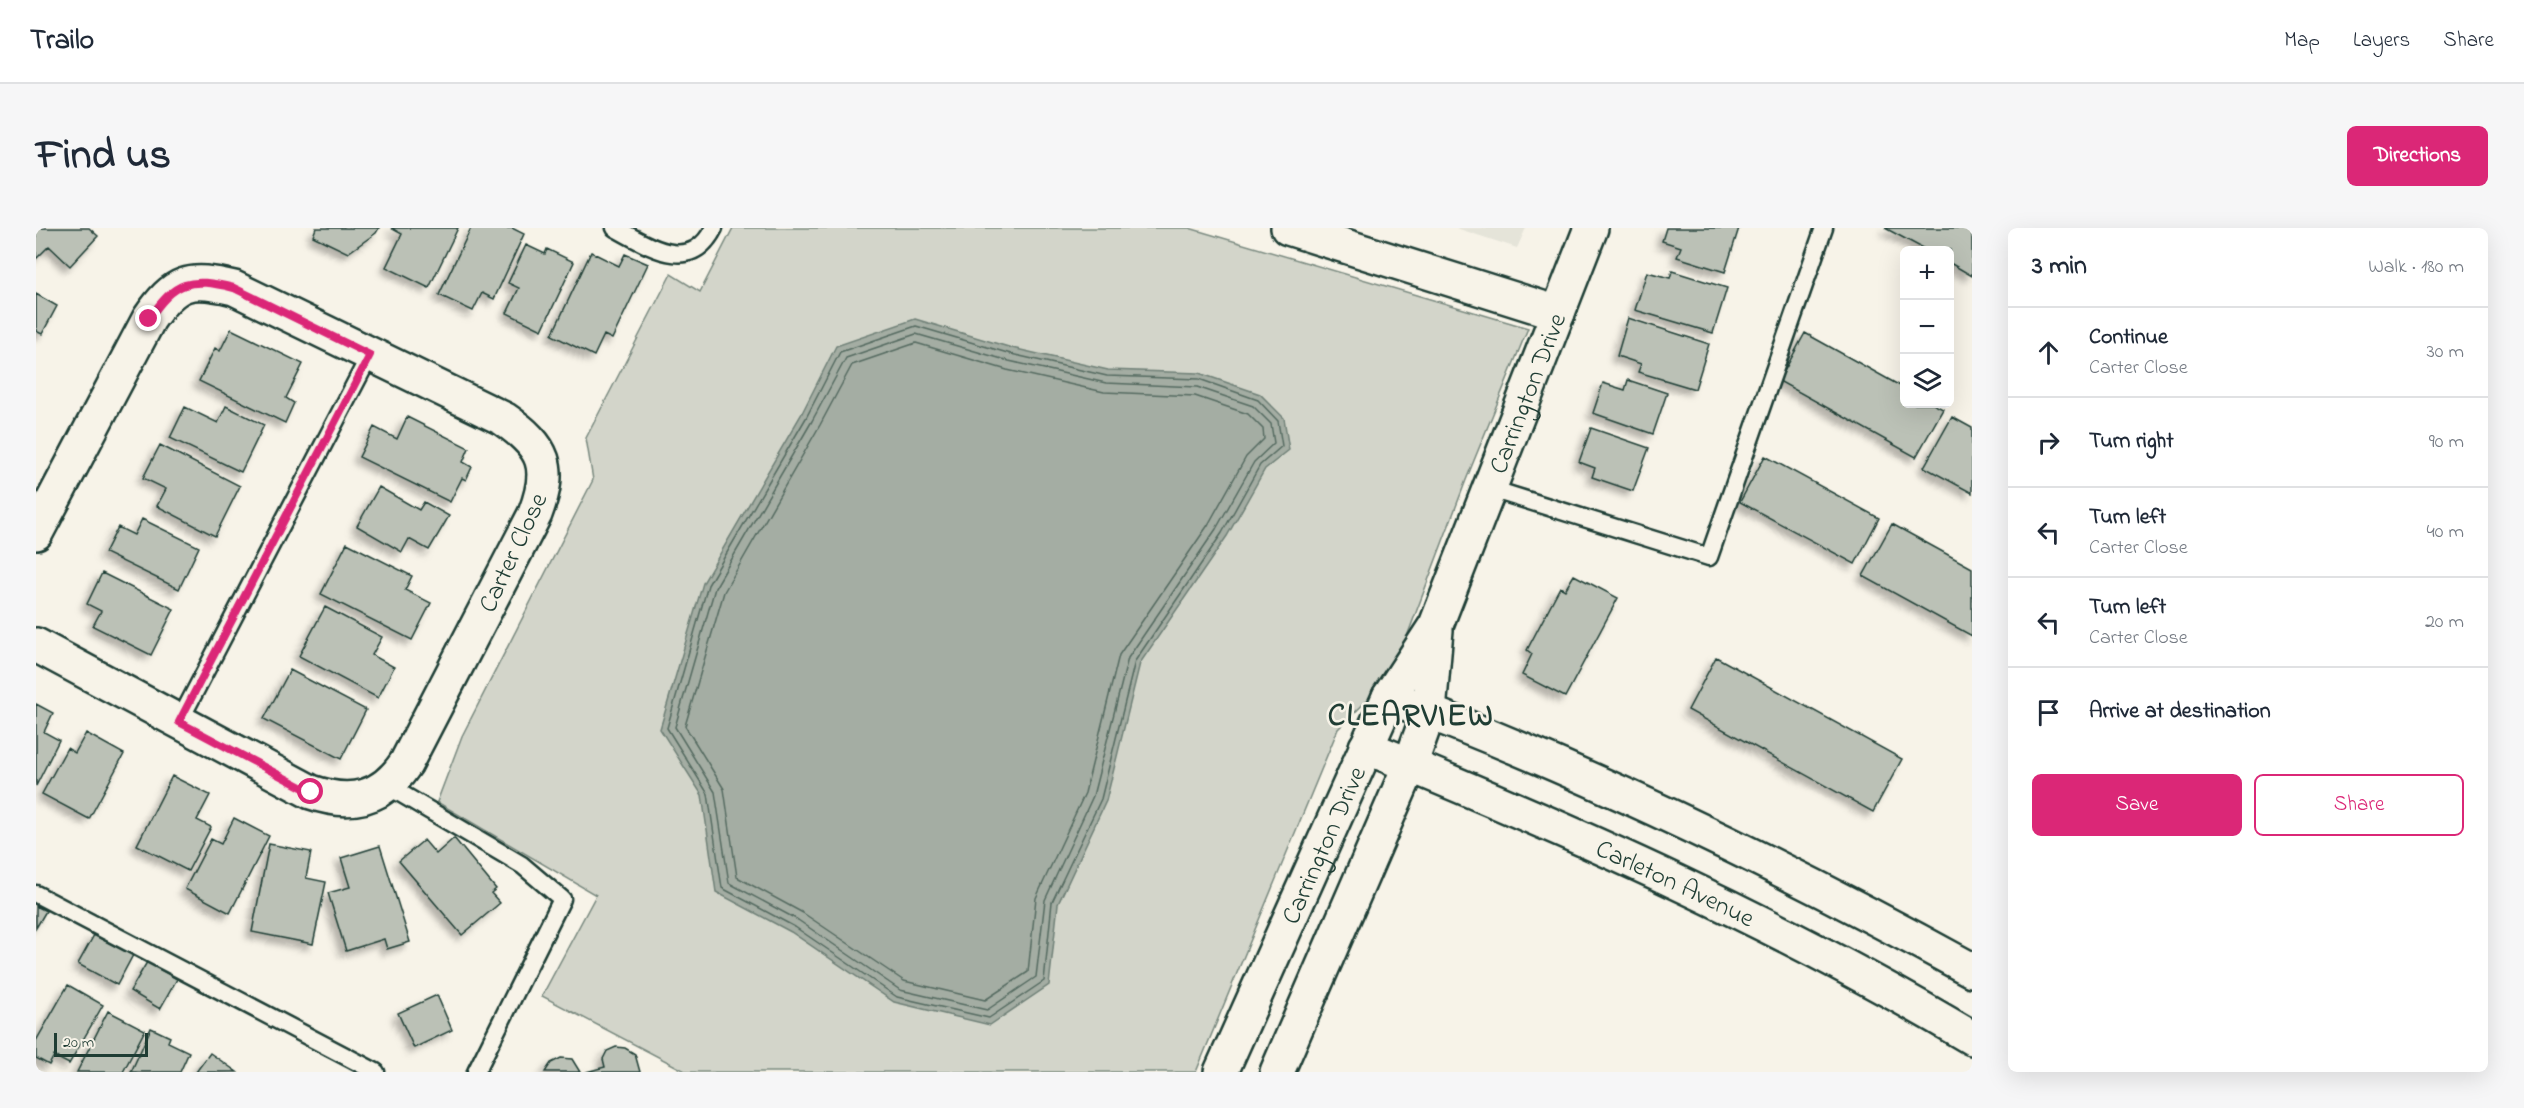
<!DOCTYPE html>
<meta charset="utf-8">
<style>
:root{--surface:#fff;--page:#f6f6f7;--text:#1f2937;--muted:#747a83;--line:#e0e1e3;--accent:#db2777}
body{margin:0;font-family:"Indie Flower",sans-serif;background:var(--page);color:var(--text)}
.controls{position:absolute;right:18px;top:18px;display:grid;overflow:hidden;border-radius:9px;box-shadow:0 6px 24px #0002}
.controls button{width:54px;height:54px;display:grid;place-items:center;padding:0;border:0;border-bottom:2px solid var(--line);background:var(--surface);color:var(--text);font:30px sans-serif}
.scale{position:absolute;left:18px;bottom:15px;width:94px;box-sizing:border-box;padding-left:6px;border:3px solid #1f3d34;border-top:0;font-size:16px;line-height:21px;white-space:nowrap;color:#1f3d34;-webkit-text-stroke:4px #f7f3e8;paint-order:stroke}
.stop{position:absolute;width:18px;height:18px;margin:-14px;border:4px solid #db2777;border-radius:50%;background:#fff}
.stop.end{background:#db2777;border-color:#fff;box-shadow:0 2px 6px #0008}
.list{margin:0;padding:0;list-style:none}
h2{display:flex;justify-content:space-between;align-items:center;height:78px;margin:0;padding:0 24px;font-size:26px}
h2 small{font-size:20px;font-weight:400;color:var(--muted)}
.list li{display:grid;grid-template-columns:39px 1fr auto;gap:18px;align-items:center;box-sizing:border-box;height:90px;padding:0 24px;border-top:2px solid var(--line)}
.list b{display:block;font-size:22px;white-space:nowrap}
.list p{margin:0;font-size:20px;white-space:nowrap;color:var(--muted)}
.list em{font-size:20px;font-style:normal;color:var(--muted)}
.actions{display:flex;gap:12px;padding:18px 24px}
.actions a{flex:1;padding:14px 0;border:2px solid var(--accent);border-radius:9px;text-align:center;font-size:21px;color:var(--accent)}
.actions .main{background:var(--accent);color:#fff}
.icon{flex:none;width:33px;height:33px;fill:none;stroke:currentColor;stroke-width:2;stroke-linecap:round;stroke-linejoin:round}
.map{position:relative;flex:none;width:1936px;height:844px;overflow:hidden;border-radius:9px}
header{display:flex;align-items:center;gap:36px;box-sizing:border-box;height:84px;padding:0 30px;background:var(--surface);border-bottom:2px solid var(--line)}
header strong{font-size:28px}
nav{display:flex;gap:33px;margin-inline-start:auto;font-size:21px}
.intro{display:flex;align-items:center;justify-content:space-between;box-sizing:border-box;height:144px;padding:0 36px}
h1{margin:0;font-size:42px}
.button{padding:15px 27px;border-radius:9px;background:var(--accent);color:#fff;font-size:21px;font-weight:700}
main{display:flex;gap:36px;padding:0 36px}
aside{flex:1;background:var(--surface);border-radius:9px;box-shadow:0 6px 24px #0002}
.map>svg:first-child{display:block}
.built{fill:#e5e4d9}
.green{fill:#d3d5ca;stroke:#79897f;stroke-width:1.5}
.water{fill:#a4ada3;stroke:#6f8077;stroke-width:1.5}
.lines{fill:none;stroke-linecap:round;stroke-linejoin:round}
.shore{stroke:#546a60;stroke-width:1.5}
.building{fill:#bbc1b6;stroke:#1f3d34;stroke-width:1.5;filter:url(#shadow)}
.lane-casing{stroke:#1f3d34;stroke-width:21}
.street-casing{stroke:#1f3d34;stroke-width:38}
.secondary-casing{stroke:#1f3d34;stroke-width:38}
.lane{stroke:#f7f3e8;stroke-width:16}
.street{stroke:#f7f3e8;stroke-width:33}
.secondary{stroke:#f7f3e8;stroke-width:33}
.route{stroke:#db2777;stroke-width:8}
.labels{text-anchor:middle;stroke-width:5;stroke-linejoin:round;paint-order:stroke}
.street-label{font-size:26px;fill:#1f3d34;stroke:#f7f3e8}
.district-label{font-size:32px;font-weight:bold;letter-spacing:1.5px;fill:#1f3d34;stroke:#f7f3e8}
</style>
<header>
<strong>Trailo</strong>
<nav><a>Map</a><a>Layers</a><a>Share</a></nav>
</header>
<div class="intro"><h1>Find us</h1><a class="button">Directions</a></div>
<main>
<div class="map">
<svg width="1936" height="844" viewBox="0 0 1936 844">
<defs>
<filter id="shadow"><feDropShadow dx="-5.5" dy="5.5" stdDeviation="3" flood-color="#0004"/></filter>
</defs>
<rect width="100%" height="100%" fill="#f7f3e8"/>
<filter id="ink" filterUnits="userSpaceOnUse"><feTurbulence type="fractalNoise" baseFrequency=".0167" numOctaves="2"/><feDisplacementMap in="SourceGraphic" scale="12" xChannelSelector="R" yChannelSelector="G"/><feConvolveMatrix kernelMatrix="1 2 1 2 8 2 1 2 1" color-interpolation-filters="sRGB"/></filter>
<g filter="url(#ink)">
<path class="built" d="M1420,0H1490L1481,20Z"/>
<path class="green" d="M697,0H1153L1492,100L1430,252L1356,448L1302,501L1160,844H651L506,768L560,667L401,574L426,508L557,252L550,210L635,46L664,64Z"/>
<path class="water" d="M879,91L976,120L1072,142L1163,145L1224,166L1248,190L1253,222L1229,241L1191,308L1104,435L1070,573L1022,676L1013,757L954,797L858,774L755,704L680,664L666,567L624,501L667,355L765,187L800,118Z"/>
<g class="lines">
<path class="shore" d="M880,98L975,126L1071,148L1163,151L1222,172L1242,193L1246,218L1224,237L1186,305L1099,433L1065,571L1016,674L1008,753L953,790L861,769L759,699L686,660L672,566L631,500L672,357L770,190L804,124Z
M880,106L973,133L1070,155L1161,159L1217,178L1235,196L1238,215L1218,234L1180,301L1092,430L1057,568L1009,672L1000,749L951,782L864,762L762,692L693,655L679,564L639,499L679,360L776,193L810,130Z
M880,115L971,142L1068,164L1159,168L1212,186L1227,201L1228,211L1210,229L1172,297L1083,427L1049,565L1000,670L992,744L949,772L868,753L767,685L701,649L688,561L649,498L688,364L784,197L816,137Z"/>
</g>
<path class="building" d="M0,0H53L62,8L34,38L13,18L0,31Z
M280,0H343L340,5L312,25L277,8Z
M422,0L393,60L350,39L366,6L355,0Z
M435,0H476L488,6L458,71L446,65L437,83L403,67Z
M1630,0H1703L1689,44L1641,29L1645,19L1626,13Z
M1849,0H1936V48L1914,35V22H1890Z
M490,17L509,26L511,21L538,34L506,102L471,85L483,60L472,55Z
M555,24L583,38L589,26L612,36L576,111L568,107L558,128L516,107Z
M1636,43L1691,60L1677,105L1599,82L1611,44L1634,50Z
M0,66L21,78L6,106L0,103Z
M1592,90L1673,116L1659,161L1602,144L1605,136L1581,128Z
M195,101L267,136L250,170L258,175L249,195L163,153L179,120L184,123Z
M1769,105L1868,160V176H1897L1907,181L1880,229L1743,153Z
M1592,152L1631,165L1617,206L1557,185L1567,155L1589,162Z
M190,178L228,197L205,244L134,210L149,179L182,195Z
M371,189L433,220L427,234L436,239L430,252L426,250L414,274L323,229L338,199L361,211Z
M1916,189L1936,200V265L1888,239Z
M1555,200L1613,220L1597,263L1556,249L1559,240L1543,234Z
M124,217L204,258L179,308L121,278L130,261L107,250Z
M1729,228L1843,290L1819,336L1704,274Z
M343,259L383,282L388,274L413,288L393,322L373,311L366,324L321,298Z
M106,291L163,319L143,361L69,325L82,299L98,307Z
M1856,296L1936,340V408L1827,348Z
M311,315L376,348L369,362L395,375L376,412L285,366Z
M66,345L138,381L115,427L57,398L65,383L51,376Z
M1538,347L1582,370L1529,469L1486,447L1496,426L1491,422L1524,359L1529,362Z
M289,379L346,409L336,427L358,439L342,470L263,428Z
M1680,429L1866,531L1837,584L1652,482Z
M254,442L330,482L305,531L228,491Z
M0,476L17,485L8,504L23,512L0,558Z
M50,505L88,526L53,591L6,566L31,520L39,525Z
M136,548L174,567L161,592L175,599L152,643L101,617Z
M198,590L233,608L194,685L149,661L175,611L185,616Z
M418,610L460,661L455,665L464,675L426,707L363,633L388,612L400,626Z
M233,616L275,624L270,650L290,654L277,716L216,704Z
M344,618L374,714L351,721L348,711L310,723L292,665L314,659L305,630Z
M0,678L10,683L0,700Z
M58,707L97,727L81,757L42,736Z
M111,734L141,751L124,781L94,763Z
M32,757L67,777L33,836L18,828L13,837L0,830V813Z
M401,767L416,802L378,820L362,785Z
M72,783L109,802L87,844H41Z
M115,800L134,809L132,814L153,824L144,844H95Z
M580,819L589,820L599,826L604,844H550L569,839L567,831L571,823Z
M174,825L201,844H160Z
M525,830L536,831L544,844H509L515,835Z"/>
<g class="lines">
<defs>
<path id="lane" d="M579,0C613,18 654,47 678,0
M1455,261L1673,329L1788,0
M143,494L334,127
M352,558L486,637L526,671L440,844
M0,666L340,844"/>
<path id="street" d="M0,305L113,91C139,53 153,49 198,60L468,191C509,219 517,239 499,286L370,535C346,571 315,578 275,564L0,417"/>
<g id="secondary">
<path d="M1252,0L1522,85"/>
<path d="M1353,469C1554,544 1748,639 1936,742"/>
<path id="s1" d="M1330,519C1538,604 1744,695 1936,810"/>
<path id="s2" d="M1185,844L1353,469L1400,397L1555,0"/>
<path d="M1241,844L1374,537L1393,484L1400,402"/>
</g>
</defs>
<use href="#lane" class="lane-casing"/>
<use href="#street" class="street-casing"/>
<use href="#secondary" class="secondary-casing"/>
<use href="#lane" class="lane"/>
<use href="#street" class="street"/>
<use href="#secondary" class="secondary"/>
</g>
</g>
<g class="lines" filter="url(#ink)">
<path class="route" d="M113,91C139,53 153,49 198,60L334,127L143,494L275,564"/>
</g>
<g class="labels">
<g class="street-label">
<text dy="9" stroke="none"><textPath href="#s2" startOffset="746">Carrington Drive</textPath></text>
<text transform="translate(476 324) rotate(-65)" y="9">Carter Close</text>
<text dy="9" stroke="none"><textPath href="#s2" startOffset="249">Carrington Drive</textPath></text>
<text dy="9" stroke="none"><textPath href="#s1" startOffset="338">Carleton Avenue</textPath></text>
</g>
<g class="district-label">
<text x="1375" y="497">CLEARVIEW</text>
</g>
</g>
</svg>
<div class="controls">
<button>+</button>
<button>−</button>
<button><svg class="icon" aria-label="layers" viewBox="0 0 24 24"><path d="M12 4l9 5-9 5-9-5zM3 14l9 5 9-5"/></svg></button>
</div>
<div class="scale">20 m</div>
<div class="stop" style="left:275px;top:564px"></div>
<div class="stop end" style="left:113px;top:91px"></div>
</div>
<aside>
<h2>3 min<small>Walk · 180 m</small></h2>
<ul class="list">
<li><svg class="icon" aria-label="ahead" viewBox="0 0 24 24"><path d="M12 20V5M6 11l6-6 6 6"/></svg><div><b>Continue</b><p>Carter Close</p></div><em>30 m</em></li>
<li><svg class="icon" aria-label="right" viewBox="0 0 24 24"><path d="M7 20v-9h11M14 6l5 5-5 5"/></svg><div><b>Turn right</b></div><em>90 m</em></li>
<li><svg class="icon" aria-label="left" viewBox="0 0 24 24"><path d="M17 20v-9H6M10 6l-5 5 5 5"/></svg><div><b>Turn left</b><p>Carter Close</p></div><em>40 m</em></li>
<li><svg class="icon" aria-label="left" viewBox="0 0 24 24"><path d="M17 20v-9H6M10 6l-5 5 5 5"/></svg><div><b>Turn left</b><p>Carter Close</p></div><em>20 m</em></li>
<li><svg class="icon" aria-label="arrive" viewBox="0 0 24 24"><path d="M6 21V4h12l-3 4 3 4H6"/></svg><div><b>Arrive at destination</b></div></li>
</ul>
<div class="actions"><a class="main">Save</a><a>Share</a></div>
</aside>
</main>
